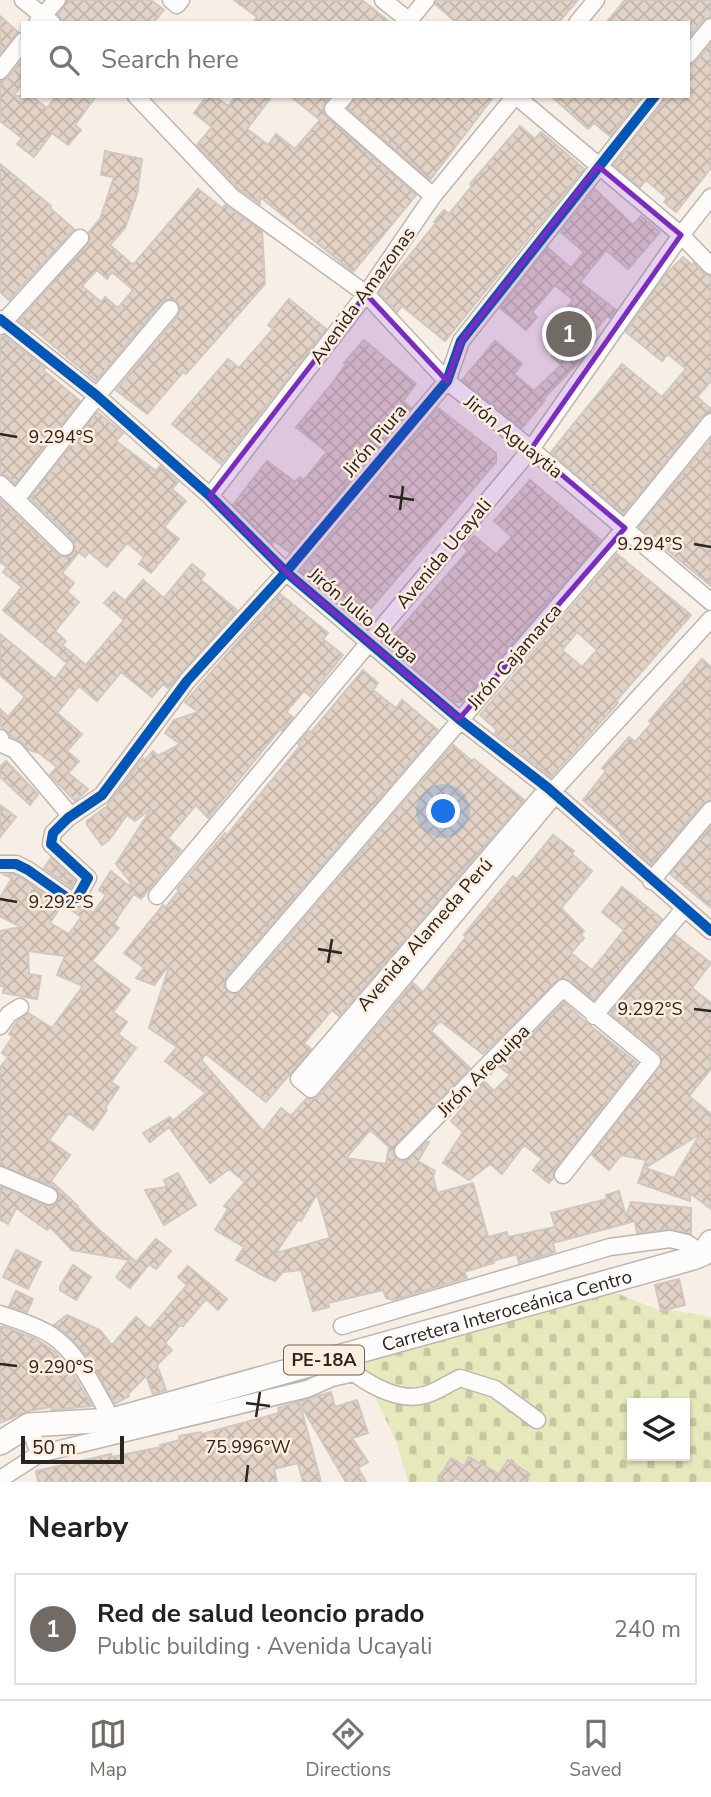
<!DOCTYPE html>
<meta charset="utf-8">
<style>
:root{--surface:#fff;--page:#f2f2f2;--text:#222;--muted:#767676;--line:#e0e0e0;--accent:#726b65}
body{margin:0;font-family:"Nunito Sans",sans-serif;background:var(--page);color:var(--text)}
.controls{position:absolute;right:21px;bottom:21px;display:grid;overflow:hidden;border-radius:0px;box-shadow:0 2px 5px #0004}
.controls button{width:63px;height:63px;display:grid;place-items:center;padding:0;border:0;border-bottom:2px solid var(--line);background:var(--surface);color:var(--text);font:35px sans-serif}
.scale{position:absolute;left:21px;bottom:18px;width:103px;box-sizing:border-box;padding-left:7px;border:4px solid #2a251f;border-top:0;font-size:19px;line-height:24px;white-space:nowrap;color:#2a251f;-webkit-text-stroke:5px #feeedf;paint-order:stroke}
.you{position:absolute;left:444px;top:812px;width:24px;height:24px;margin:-18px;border:5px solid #fff;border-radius:50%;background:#1a73e8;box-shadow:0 0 0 10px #1a73e833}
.badge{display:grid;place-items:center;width:46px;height:46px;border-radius:50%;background:var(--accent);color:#fff;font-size:23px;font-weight:700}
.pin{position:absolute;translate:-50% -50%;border:4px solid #fff;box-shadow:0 2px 7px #0006}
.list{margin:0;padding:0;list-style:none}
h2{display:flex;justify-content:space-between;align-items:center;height:91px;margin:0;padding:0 28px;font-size:30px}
h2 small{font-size:23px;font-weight:400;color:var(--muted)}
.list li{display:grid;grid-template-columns:46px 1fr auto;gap:21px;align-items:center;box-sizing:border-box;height:112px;margin:0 14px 14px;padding:0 14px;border:2px solid var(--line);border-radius:0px}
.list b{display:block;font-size:26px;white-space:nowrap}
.list p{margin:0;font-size:23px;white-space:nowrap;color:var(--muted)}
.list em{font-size:23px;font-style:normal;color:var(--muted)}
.icon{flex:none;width:38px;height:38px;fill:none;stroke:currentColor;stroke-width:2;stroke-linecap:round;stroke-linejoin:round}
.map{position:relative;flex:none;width:711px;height:1482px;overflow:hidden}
.search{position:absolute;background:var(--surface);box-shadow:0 2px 5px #0004;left:21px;right:21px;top:21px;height:77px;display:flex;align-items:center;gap:18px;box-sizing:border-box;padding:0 24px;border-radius:0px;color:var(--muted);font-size:26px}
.sheet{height:217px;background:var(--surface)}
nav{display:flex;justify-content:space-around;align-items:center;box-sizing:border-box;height:98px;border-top:2px solid var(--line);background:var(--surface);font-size:19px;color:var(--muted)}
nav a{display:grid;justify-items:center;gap:4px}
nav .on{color:var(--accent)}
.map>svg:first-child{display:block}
.cemetery{fill:url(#cemetery-stones);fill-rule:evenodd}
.building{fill:url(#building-cross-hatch);stroke:#cfc8c2;stroke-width:2;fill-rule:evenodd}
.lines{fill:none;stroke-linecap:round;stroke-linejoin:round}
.minor-casing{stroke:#bdb6b0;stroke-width:19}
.highway-casing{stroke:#bdb6b0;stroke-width:26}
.minor{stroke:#fefcfb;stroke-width:16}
.highway{stroke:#fefcfb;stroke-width:23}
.cycleway-casing{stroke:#feeedf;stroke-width:15}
.cycleway{stroke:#0057b8;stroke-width:10}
.marked{fill:#7b2cbf;fill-opacity:0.2;stroke:#7b2cbf;stroke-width:5;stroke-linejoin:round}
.ticks{fill:none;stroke:#2a251f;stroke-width:2.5}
.labels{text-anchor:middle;stroke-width:5;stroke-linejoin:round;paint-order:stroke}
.shield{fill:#feeedf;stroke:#6a6159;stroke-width:2}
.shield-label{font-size:18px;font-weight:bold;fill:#2a251f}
.street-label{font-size:19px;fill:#2a251f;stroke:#feeedf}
.ticks-label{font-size:18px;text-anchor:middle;fill:#2a251f;stroke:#feeedf;stroke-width:5;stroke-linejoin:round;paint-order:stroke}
</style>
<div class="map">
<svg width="711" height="1482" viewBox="0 0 711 1482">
<defs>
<pattern id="cemetery-stones" width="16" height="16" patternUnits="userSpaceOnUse" patternTransform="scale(1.75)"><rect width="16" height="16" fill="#e5e9bb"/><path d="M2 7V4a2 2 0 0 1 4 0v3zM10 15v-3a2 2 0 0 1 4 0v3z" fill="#c5c8a0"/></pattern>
<pattern id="building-cross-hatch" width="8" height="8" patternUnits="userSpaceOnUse" patternTransform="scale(1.75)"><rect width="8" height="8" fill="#e3d3c6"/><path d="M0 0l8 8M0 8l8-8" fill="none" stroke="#c3b5aa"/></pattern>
</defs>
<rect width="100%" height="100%" fill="#f7eee6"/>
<path class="cemetery" d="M611,1291L661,1311L669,1310L711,1317V1482H408L396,1441L357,1359ZM632,1403H685V1456H632Z"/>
<path class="building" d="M67,0H151L164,10L153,23H63L58,14Z
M234,0H362L391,23H253L257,17Z
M436,0H578L558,23H457L435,4Z
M625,0H711V17L703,20L688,38V23H606Z
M0,16L18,32L0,54Z
M711,44V168L676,212L664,202L667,198L646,180L640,187L614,165L663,103L665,96H688V65L696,62Z
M23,59V83L13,96H31L47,108L56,96H96L75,125L81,130L68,145L52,133L34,157L17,144L22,138L0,121V81L8,78Z
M207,96H215L228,106L236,96H272L247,129L268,145L276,134L295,149L320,120L290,96H330L323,106L326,116L416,195L353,272L260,197V204L239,189L197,145L212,127L194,113Z
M355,96H494L430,180L348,108Z
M551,96H641L610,136L594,123L588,129Z
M520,126L535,139L541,132L584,169L445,341L402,306L397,312L379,293L436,223L434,222L444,210L449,214L472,186L470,184Z
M105,151L142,159L137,194L125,228L110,245L133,265L198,189L222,208L225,205L262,231L265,284L186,374L183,372L147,414L116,390L178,316L180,306L176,301L167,299L162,302L96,381L31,327L30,329L19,321L90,241L89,232L100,219L114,177L101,175ZM97,270L107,279L112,272L133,290L118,308L105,297L101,302L82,286Z
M0,164L51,206L50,208L74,229L9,300L0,292Z
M595,189L633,225L641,216L660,232L628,269L606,250L580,282L616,310L610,318L607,316L584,343L590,347L580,361L543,399L545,400L522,428L462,380L495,341L522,364L514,374L534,391L561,365L552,356L564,345L548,332L573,300L555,285L532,312L537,317L526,330L500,308L548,248L571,268L584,252L561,232Z
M683,257L692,265L694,263L704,274L711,276V381L697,397L711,409V412L703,415L623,514L551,452L622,364L662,397L686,369L668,354L662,361L626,332L666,274Z
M289,299L326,329L221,464L172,424L228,359L239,368L273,329L268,325Z
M4,336L41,365L45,368L43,370L80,401L15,484L7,476L0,474V338Z
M364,340L416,384L403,401L411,408L289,552L274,541L272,544L233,505L267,461L295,482L300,477L304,480L327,452L296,427L331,385L346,364L344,363Z
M438,408L496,453V462L361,620L301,571Z
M97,412L123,433L116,441L156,471L160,466L178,482L172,489L186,501L164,527L179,539L151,573L139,564L144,557L127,543L107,567L89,552L85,557L79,552L62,573L74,583L67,592L79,602L55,631L66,641L62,645L86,665L124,620L104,603L114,592L125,601L143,580L164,598L192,564L205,574L201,580L237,610L168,688L163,684L152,697L121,672L97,701L79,686L57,713L82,734L67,751L79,761L68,773L88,789L75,801L50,775L57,767L39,753L29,750L20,741L11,736L0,725V709L8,717L25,697L0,675V634L55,679L67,663L3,610L22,587L3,572L7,567L0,562V499L58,555L63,557L72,555L75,549L73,540L30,498Z
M711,439V586L639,527Z
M530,480L601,540L462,702H456L402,657L407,651L392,638L468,551L464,547L474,536L496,554L512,537L494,521Z
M617,554L691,615L616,701L618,703L551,777L495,733L497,730L480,715ZM577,632L597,650L582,667L562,650Z
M280,594L328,633L323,639L343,655L310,696L304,691L286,712L293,717L282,731L280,729L208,818L196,805L168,838L181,850L141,899L134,894L119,915L114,924L119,928L92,961L130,990L113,1012L127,1022L118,1034L136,1048L111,1082L119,1087L105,1108L107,1110L93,1130L69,1113L49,1140L70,1155L51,1181L78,1206L77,1207L96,1227L136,1262L156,1239L171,1251L156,1269L149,1264L130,1288L116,1277L129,1260L72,1250L50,1227L47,1230L16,1208L8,1224L0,1220V1186L46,1206L56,1204L59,1195L53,1186L0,1165V1068L8,1057L2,1053L13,1036L9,1034L17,1022L28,1013L52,1028L83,986L57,975L65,956L28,951L29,974L41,976L37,999L3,993L4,986H0V931L21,927L0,916V898L12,878L5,875L14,874L23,879L61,906L50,923L69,934L81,917L70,909L84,906L93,913L106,895L99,890L111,871L129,886L131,883L116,864L151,809L135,821L127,815L109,840L102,845L87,825V821L106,807L143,758L145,760L153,751L158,756L180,744L165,733L174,720L198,712L185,702Z
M702,659L711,667V800L703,803L651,865L620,835L621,833L583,800L606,771L602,768L629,737L635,742L652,723L649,721Z
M363,670L378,683L373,690L396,708L402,700L438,730L226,977L224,987L228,992L237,994L242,991L453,745L472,761L474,759L524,800L339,1016L332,1010L304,1043L311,1049L266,1102L206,1054L201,1060L263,1131L281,1108L291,1116L307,1098L314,1099L319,1096L413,983L423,992L466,937L464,935L480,915L513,876L517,879L553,835L574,851L572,854L592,871L561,908L584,931L581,935L584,938L571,953L592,970L624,930L602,912L622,887L662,919L594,1000L569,980L559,978L483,1054L440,1021L431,1031L470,1068L396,1144L393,1154L400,1161H406L427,1142H429L418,1161L435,1171L433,1176L437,1193L473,1183L488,1237L507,1232L508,1237L555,1227L551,1213L607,1199L606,1195L619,1191L626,1216L631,1202L691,1208V1234L669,1229L637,1233L635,1221L553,1243L555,1252L519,1263L517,1254L493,1261L494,1263L464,1272L467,1278L393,1300L386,1298L383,1290L328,1303L329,1307L313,1311L301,1270L283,1272L275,1281L262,1275L236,1260L244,1247L215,1230L228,1209L224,1206L245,1182L229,1169L210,1183L169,1127L150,1142L143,1133L170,1117L173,1121L206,1093L165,1061L177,1047L149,1028L170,964L154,985L136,978L144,968L124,953L163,905L166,907L179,891L177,889L225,833L227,835L243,815L300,746L298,744L309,731L311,732L314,729ZM370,1130L389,1147L386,1164L346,1158ZM317,1194L330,1238L276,1253L298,1220L301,1221Z
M6,761L38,794L30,805L0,777V767Z
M0,805L16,817L0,837Z
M711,826V908L670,874Z
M51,858L75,880L71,887L44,868Z
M675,935L711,963L692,988L711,1003V1069L689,1096L711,1114V1209L690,1193V1201L638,1183L646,1160L621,1155L609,1170L592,1155L662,1062L659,1053L610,1013ZM700,1134L674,1178L645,1168Z
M564,1002L588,1024L637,1063L555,1169L553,1178L549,1183L533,1170L542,1159L524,1145L502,1174L490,1164L469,1180L443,1163L463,1132L451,1121L485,1082L494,1091L510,1075L500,1067Z
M178,1173L196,1205L164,1225L145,1190L167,1187L164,1180Z
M16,1250L41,1262L28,1289L3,1277Z
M73,1265L91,1277L76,1300L60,1290V1286Z
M188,1266L227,1299L218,1310L206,1299L183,1326H179L165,1343L172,1350L157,1365L166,1390L153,1394L146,1376L128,1394L129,1396L115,1404L87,1356L68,1335L54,1325L67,1315L100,1330L112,1345L136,1317L150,1329L187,1285L178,1277Z
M679,1279L685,1305L661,1311L655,1285Z
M16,1291L33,1299L27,1312L9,1306Z
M3,1326L34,1338L54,1351L70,1369L92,1406L52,1410L51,1407L28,1411L0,1423V1327Z
M331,1392L335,1407L357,1400L368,1433L352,1438L368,1462L358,1468L366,1482H346L300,1404L321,1482H303L298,1463L274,1469L277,1482H38L36,1471L111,1454L112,1457L161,1447L160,1445L180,1440L179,1436L201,1432L202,1434L279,1413L278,1408Z
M469,1457L499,1474L508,1460L530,1474L525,1482H463L455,1478L453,1482H446L439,1478L451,1458L464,1466Z"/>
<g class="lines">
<defs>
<path id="minor" d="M23,0L52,23
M171,0L177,5L181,0
M383,0L412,23
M38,21L57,0
M407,23L426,0
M577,23L596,0
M688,55L711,27
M0,71L23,41
M136,96L232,197L366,294L447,381L531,449L711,602
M345,96L333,109L433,196
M516,96L681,235L711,266
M0,319L97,396L210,496L286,572L459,719L548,788L711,931
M0,326L80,238
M0,484L65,547
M210,496L366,294L433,196L515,96
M17,498L97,396L170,309
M0,738L2,744L15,750L71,816
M548,788L299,1079L311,1089L555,795
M552,792L711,619
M0,864H16L28,870L69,899L77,898L88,878L51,844L53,833L68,818L102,795L187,681L286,572L447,381L461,341L655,96
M651,881L711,810
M157,896L531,449L681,235L711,197
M234,984L625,528L711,422
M594,1016L684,909
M0,1026L9,1014L20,1007
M403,1151L563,988L652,1061L563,1175
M0,1175L49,1196
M0,1314C17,1320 35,1325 51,1335C79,1353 96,1392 112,1420
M342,1326L610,1247L670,1239L687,1243L703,1254
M29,1425L39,1454L307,1389L332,1378L354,1373C373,1387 401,1402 425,1395C437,1392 449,1383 460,1378L495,1389L537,1420
M5,1476L39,1454"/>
<g id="highway">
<path id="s1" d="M0,1443L29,1425L112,1420L693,1258L703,1254L711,1242"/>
</g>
</defs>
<use href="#minor" class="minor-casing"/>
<use href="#highway" class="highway-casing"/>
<use href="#minor" class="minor"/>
<use href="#highway" class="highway"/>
<defs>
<path id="cycleway" d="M0,319L97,396L210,496L286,572L459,719L548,788L711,931
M0,864H16L28,870L69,899L77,898L88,878L51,844L53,833L68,818L102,795L187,681L286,572L447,381L461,341L655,96"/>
</defs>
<use href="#cycleway" class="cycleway-casing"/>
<use href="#cycleway" class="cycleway"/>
</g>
<path class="marked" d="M598,166L681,235L531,449L625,528L459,719L286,572L210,496L366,294L447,381L461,341Z"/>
<path class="ticks" d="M0,434L17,437M389,496L414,500M400,510L403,486M694,544L711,547M0,899L17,902M318,949L342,953M328,963L332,939M694,1009L711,1011M0,1364L17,1366M246,1403L270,1406M256,1417L260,1392M246,1482L248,1465"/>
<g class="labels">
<rect class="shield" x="284" y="1345.5" width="80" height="29" rx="5"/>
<g class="shield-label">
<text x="324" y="1366">PE-18A</text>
</g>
<g class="street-label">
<text transform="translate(362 295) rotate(-54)" y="7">Avenida Amazonas</text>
<text transform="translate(514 436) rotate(39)" y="7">Jirón Aguaytia</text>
<text transform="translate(374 440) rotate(-50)" y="7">Jirón Piura</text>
<text transform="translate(443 553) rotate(-50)" y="7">Avenida Ucayali</text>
<text transform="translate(364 615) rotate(40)" y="7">Jirón Julio Burga</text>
<text transform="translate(514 656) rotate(-49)" y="7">Jirón Cajamarca</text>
<text transform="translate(424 934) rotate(-49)" y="7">Avenida Alameda Perú</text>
<text transform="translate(483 1070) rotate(-45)" y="7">Jirón Arequipa</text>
<text dy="7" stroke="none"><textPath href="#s1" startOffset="527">Carretera Interoceánica Centro</textPath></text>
</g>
</g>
<g class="ticks-label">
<text x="61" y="443">9.294°S</text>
<text x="650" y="550">9.294°S</text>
<text x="61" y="908">9.292°S</text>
<text x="650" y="1015">9.292°S</text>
<text x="61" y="1373">9.290°S</text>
<text x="248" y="1453">75.996°W</text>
</g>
</svg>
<div class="controls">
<button><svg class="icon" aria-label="layers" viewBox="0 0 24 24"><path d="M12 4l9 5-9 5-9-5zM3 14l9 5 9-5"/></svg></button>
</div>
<div class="scale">50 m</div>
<div class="you"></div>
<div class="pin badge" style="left:569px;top:334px">1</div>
<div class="search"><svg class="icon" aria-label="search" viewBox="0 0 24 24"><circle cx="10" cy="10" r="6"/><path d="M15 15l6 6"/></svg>Search here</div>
</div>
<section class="sheet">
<h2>Nearby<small></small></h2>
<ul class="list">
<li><span class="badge">1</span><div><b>Red de salud leoncio prado</b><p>Public building · Avenida Ucayali</p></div><em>240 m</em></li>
</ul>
</section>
<nav>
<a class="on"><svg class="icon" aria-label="map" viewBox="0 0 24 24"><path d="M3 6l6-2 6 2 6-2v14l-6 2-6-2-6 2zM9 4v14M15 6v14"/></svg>Map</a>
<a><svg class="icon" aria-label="directions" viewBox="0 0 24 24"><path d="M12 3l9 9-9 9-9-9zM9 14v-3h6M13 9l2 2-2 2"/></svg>Directions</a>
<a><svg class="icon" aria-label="saved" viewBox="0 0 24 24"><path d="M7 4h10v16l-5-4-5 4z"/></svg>Saved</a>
</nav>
